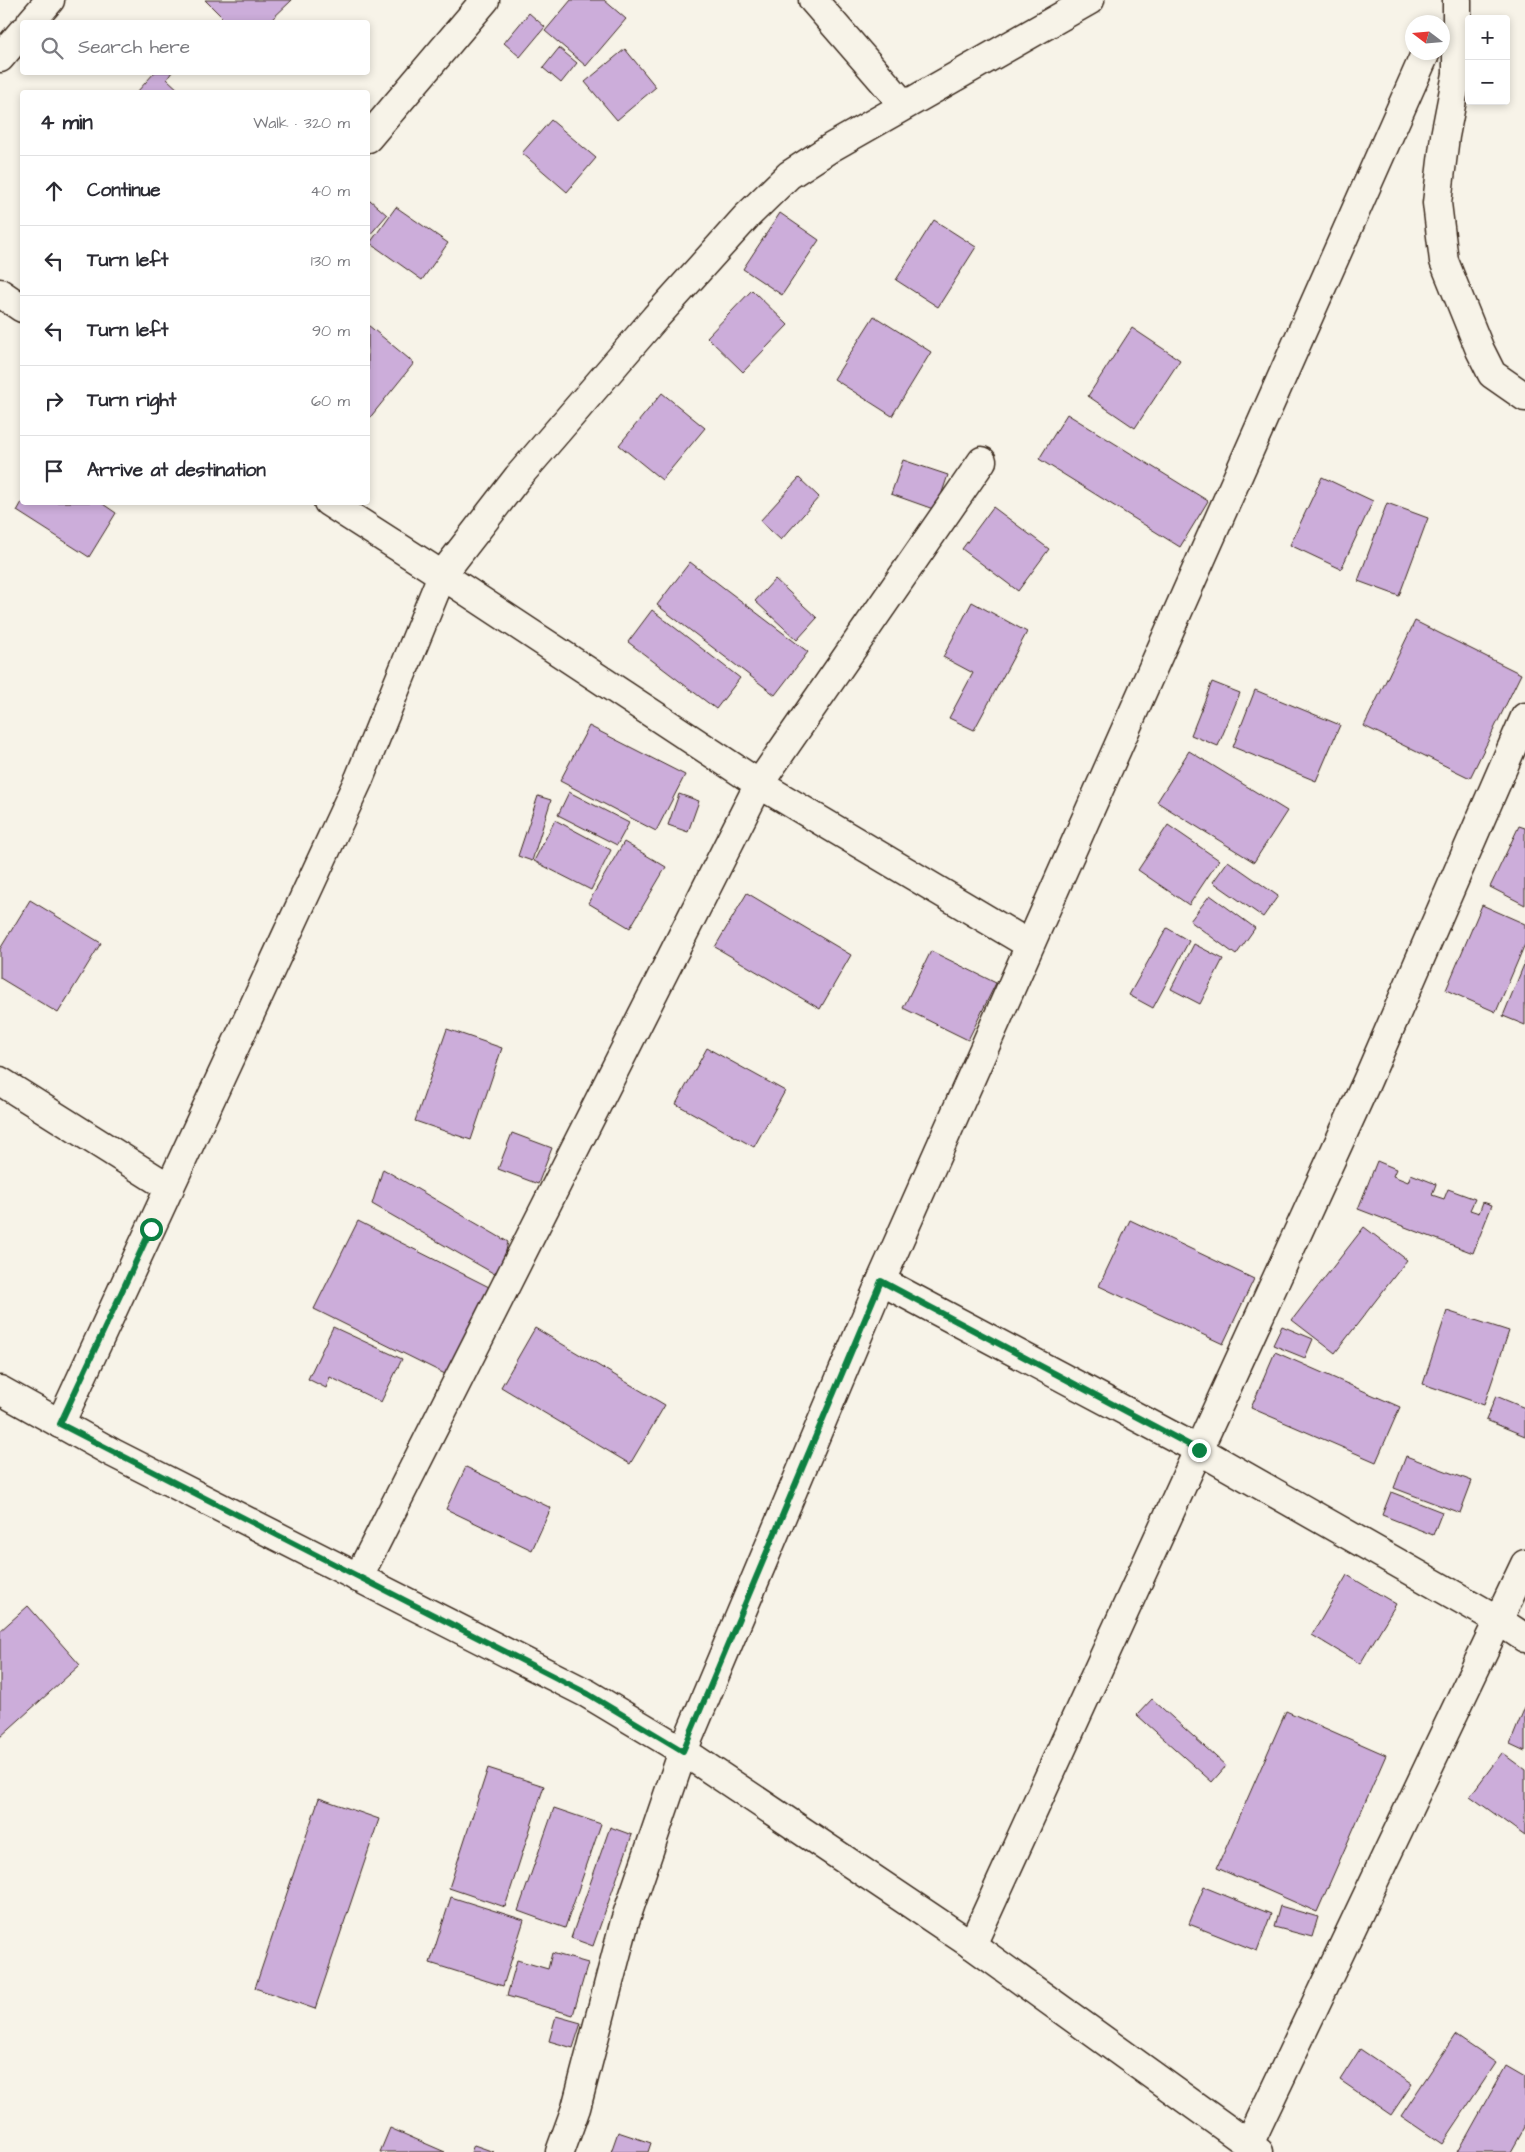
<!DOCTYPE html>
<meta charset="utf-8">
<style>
:root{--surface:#fff;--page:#f7f7f7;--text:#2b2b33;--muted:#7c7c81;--line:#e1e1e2}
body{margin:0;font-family:"Architects Daughter",sans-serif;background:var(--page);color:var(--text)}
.controls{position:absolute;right:15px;top:15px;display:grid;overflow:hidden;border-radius:5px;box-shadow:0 2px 8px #0003}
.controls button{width:45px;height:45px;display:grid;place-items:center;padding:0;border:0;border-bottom:1px solid var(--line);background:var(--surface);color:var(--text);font:25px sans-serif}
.compass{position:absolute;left:1405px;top:15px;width:45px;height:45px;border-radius:50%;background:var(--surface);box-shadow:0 2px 8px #0003;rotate:286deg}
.stop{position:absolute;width:15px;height:15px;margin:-11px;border:4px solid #0b8043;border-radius:50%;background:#fff}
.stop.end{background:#0b8043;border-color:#fff;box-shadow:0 1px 5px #0008}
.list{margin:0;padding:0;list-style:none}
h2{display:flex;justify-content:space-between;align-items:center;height:65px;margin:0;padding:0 20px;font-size:21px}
h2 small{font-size:16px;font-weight:400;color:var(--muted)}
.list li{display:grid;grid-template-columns:32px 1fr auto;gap:15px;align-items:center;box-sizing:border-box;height:70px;padding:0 20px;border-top:1px solid var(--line)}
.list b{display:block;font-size:19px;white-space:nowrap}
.list em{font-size:16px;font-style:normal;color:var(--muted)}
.icon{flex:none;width:28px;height:28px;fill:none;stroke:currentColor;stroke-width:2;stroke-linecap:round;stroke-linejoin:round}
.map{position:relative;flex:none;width:1525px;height:2152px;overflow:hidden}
.search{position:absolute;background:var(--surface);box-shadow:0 2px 8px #0003;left:20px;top:20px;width:350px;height:55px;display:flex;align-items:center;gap:12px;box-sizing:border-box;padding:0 18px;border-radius:5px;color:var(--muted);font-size:19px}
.panel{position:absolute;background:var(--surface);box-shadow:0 2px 8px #0003;left:20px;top:90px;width:350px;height:415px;border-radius:5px}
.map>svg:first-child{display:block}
.building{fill:#ccadda;stroke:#3b2a1e}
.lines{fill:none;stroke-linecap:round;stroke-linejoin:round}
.minor-casing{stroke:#3b2a1e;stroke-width:31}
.tertiary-casing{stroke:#3b2a1e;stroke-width:31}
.minor{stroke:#f7f3e8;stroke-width:28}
.tertiary{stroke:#f7f3e8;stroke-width:28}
.route{stroke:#0b8043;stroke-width:6}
</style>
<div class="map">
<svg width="1525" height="2152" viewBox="0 0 1525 2152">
<rect width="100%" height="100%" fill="#f7f3e8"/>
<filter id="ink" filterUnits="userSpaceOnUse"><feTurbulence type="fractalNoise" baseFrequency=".02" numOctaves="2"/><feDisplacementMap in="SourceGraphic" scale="10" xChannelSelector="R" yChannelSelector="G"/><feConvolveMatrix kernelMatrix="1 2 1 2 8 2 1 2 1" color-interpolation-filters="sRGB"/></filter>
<g filter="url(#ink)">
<path class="building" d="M205,0H292L269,22H227Z
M571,0H604L626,19L586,66L545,31Z
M529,13L545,27L520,57L504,43Z
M559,48L577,63L561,83L543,68Z
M625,49L656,87L617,120L585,82Z
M155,72H172L167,79L181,92H137Z
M551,120L596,158L567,192L522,153Z
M370,200L387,215L368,237V203Z
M396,207L448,243L422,280L370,243Z
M780,213L819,240L782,295L743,269Z
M934,220L976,247L938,307L896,280Z
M752,290L788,325L743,372L707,337Z
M874,316L931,352L892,416L834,379Z
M368,325L414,363L368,420Z
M1132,328L1180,360L1135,428L1088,396Z
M662,393L705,428L662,480L619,445Z
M1067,414L1208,501L1180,547L1039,459Z
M903,460L948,475L936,510L891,494Z
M1322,477L1373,501L1341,569L1290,545Z
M799,478L819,497L781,540L760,521Z
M22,502H100L116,513L89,557L17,511Z
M1387,503L1428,518L1399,596L1358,581Z
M993,507L1049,549L1018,591L962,549Z
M690,562L808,652L775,695L657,605Z
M775,579L817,618L797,640L755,601Z
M972,602L1027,632L974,730L949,718L973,673L943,657Z
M652,610L740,678L716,709L628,642Z
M1415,621L1521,674L1470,778L1364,726Z
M1212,682L1240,693L1218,746L1191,735Z
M1255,690L1340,725L1316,781L1233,747Z
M589,726L685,775L656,831L560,781Z
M1189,751L1287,811L1254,862L1157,802Z
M569,792L629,823L617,845L558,815Z
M679,794L699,801L688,832L668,825Z
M538,796L551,800L532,861L518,856Z
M555,820L611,850L591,890L534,861Z
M1168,825L1219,860L1189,905L1138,870Z
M1519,826L1525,828V905L1490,887Z
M624,842L666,867L630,928L588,903Z
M1228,861L1278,896L1263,917L1213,882Z
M747,893L851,955L820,1009L715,947Z
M1210,895L1255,928L1236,955L1190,921Z
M30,900L101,943L58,1013L0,978V949Z
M1482,905L1525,924V944L1496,1012L1446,990Z
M1167,928L1189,941L1153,1008L1129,995Z
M1194,944L1223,959L1200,1004L1171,989Z
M931,951L996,983L968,1040L903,1008Z
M1525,962V1025L1503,1016Z
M447,1029L502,1048L471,1140L415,1121Z
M707,1048L785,1091L754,1147L676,1104Z
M512,1133L552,1148L538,1184L498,1169Z
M1377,1161L1396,1169L1393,1176L1408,1182L1411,1174L1436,1184L1432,1195L1444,1199L1448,1189L1475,1199L1470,1210L1479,1213L1483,1202L1492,1205L1473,1253L1358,1209Z
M383,1169L508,1242L500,1277L372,1204Z
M1130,1220L1254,1279L1223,1344L1099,1286Z
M358,1221L491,1288L447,1375L314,1309Z
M1364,1227L1407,1260L1335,1353L1292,1320Z
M1447,1311L1509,1331L1484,1405L1423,1384Z
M1282,1326L1313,1339L1305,1358L1273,1345Z
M333,1327L402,1359L381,1402L330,1377L326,1388L308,1379Z
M535,1328L665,1405L630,1464L501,1387Z
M1275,1352L1400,1407L1376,1462L1251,1408Z
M1496,1396L1525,1408V1436L1486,1420Z
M1406,1456L1472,1481L1460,1513L1394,1488Z
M466,1467L551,1508L532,1550L446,1509Z
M1391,1492L1442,1512L1433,1535L1382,1515Z
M1347,1575L1396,1604L1360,1664L1312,1635Z
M28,1606L80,1665L0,1737V1631Z
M1152,1699L1226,1766L1212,1782L1137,1715Z
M1525,1707V1751L1510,1744Z
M1286,1711L1386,1755L1317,1912L1217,1868Z
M1502,1753L1525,1770V1836L1470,1796Z
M488,1768L544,1786L505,1907L449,1888Z
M319,1798L379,1819L315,2009L255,1988Z
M554,1808L601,1824L565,1928L518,1911Z
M610,1827L632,1835L593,1946L571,1938Z
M1204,1887L1271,1914L1257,1951L1189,1924Z
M451,1897L524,1920L503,1986L430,1963Z
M1280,1906L1318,1917L1312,1937L1274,1927Z
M552,1953L588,1963L573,2015L507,1996L517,1960L548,1969Z
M556,2016L581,2023L573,2048L549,2041Z
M1455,2035L1496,2063L1442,2144L1401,2116Z
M1360,2049L1412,2084L1391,2115L1340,2080Z
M1506,2066L1525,2077V2127L1511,2152H1458Z
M390,2128L445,2152H380Z
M618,2132L651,2143L648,2152H611Z
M474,2145L494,2152H471Z"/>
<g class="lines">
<defs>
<path id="minor" d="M813,0L904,105
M1457,0V74L1445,136L1437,203L1444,261L1480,350L1492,374L1525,397
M31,22L50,0
M0,58L22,32
M368,138L485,0
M0,293L22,308
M328,502L442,575L759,784L1030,945
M0,1081L170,1188
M881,1281L1199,1450L1498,1620L1525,1638
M60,1424L359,779L442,575L518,477L655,318L747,216L789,175L832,147L1090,0
M358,1578L759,784L982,461
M972,1945L1367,1081L1525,717
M1249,2144L1525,1564
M560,2152L576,2108L625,1921L683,1751L881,1281L1426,52"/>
<path id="tertiary" d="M0,1390L113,1453L588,1694L683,1751L972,1945L1259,2152"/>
</defs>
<use href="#minor" class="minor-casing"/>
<use href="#tertiary" class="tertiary-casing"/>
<use href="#minor" class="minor"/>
<use href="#tertiary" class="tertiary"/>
</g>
</g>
<g class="lines" filter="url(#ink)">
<path class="route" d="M151,1229L60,1424L588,1694L683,1751L881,1281L1199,1450"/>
</g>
</svg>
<div class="controls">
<button>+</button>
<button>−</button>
</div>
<svg class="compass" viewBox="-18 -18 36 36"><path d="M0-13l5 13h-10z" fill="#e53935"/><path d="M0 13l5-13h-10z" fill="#7c7c81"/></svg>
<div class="stop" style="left:151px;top:1229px"></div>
<div class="stop end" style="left:1199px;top:1450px"></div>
<div class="search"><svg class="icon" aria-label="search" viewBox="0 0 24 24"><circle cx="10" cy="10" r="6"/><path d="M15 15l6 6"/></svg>Search here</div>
<section class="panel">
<h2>4 min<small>Walk · 320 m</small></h2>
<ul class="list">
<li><svg class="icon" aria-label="ahead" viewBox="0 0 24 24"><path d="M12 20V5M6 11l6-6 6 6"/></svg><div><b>Continue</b></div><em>40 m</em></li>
<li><svg class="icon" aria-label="left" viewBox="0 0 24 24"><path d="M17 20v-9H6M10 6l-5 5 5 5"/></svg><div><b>Turn left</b></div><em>130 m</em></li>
<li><svg class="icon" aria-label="left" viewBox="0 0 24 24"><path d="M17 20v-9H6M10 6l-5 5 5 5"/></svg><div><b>Turn left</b></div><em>90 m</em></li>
<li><svg class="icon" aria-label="right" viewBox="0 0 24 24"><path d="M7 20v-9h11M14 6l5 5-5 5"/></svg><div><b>Turn right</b></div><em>60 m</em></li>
<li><svg class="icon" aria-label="arrive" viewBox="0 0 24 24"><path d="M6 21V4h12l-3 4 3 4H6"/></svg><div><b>Arrive at destination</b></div></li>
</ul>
</section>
</div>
